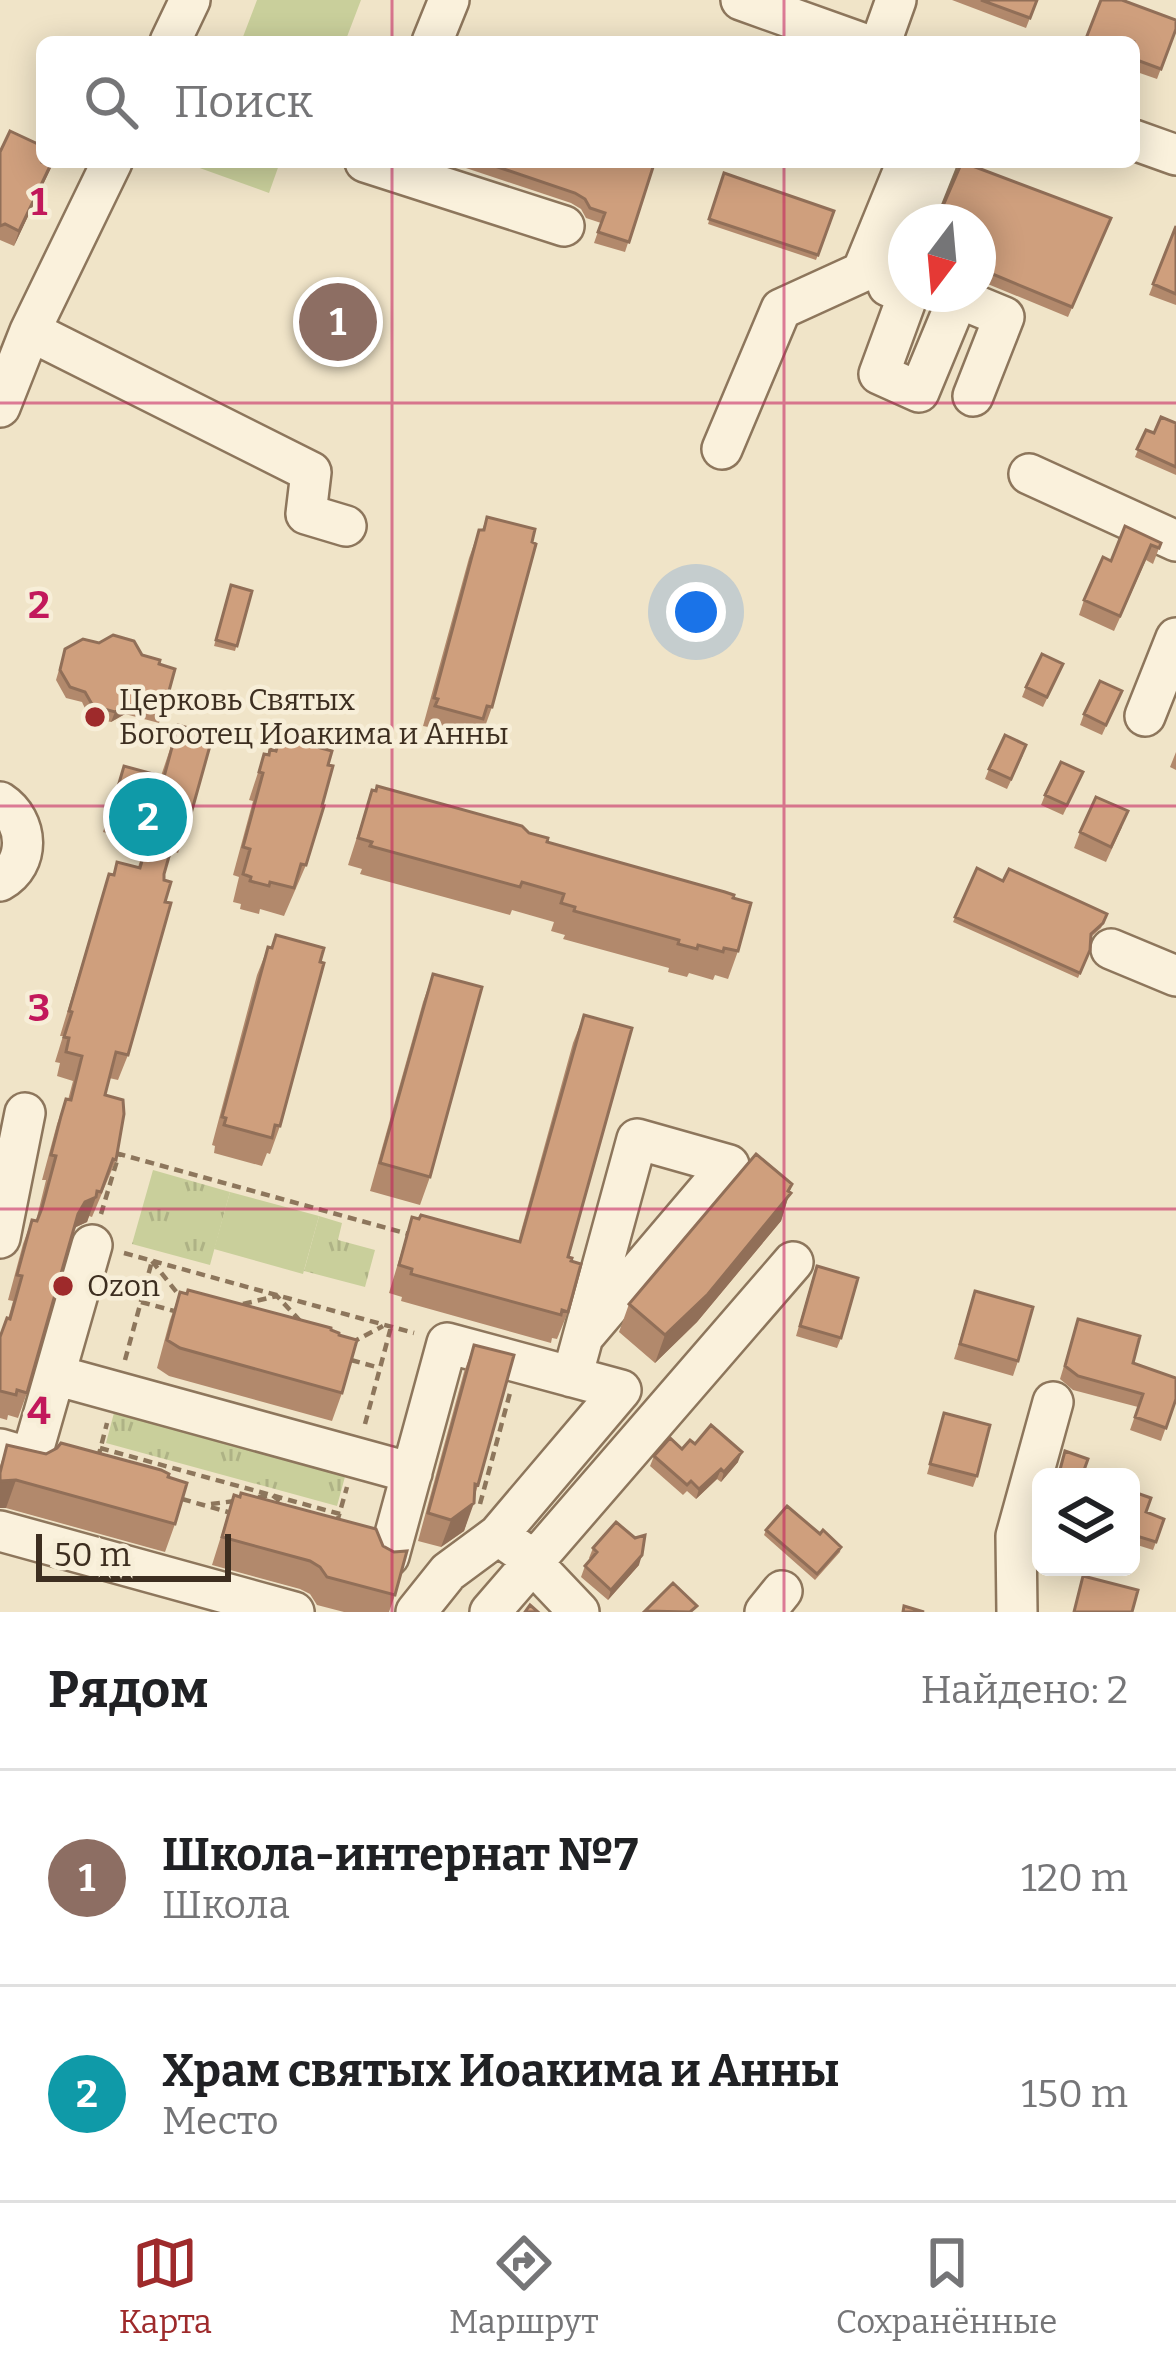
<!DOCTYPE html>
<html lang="ru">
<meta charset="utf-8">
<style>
:root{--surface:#fff;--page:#f2f2f2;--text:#202124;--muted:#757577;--line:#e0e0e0;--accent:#9e2a2b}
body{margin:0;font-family:Bitter,serif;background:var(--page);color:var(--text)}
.controls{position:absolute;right:36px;bottom:36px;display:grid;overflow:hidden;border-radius:18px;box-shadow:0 6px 30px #0003}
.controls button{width:108px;height:108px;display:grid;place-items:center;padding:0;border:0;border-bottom:3px solid var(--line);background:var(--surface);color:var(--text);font:60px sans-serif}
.compass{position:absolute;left:888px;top:204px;width:108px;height:108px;border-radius:50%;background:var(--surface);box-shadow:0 6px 30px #0003;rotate:196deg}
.scale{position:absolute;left:36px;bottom:30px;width:195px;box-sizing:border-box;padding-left:12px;border:6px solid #3d2e20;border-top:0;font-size:33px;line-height:42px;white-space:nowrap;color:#3d2e20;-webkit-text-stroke:9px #f7eed8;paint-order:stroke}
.you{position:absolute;left:696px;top:612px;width:42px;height:42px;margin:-30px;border:9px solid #fff;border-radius:50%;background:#1a73e8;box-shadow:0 0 0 18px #1a73e833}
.badge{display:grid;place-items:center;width:78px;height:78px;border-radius:50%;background:var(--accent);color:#fff;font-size:39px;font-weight:700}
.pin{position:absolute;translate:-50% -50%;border:6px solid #fff;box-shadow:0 3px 12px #0006}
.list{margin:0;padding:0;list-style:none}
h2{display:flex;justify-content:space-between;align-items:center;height:156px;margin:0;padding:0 48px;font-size:51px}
h2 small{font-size:39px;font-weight:400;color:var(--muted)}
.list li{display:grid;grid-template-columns:78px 1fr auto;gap:36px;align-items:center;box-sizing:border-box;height:216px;padding:0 48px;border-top:3px solid var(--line)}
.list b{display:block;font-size:45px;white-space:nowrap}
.list p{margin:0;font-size:39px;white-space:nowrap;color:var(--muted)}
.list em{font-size:39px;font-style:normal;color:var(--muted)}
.icon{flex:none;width:66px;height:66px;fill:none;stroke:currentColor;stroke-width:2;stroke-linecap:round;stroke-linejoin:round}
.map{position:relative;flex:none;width:1176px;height:1612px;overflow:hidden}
.search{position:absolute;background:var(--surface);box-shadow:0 6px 30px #0003;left:36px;right:36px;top:36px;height:132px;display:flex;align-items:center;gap:30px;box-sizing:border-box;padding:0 42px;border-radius:18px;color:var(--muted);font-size:45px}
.sheet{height:588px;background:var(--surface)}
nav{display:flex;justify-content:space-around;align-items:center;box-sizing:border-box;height:168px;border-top:3px solid var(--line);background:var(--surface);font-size:33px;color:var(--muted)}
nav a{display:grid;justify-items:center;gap:6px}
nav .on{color:var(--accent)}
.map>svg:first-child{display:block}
.grass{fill:url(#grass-tufts)}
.pitch{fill:#c9cf9b}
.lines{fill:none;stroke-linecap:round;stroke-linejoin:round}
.minor-casing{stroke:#8d765c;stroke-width:44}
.path{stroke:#8d765c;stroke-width:4.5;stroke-dasharray:9 6;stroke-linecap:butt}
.minor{stroke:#faf1dc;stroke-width:39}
.wall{fill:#b2896c}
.shaded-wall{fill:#916f58}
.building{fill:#cf9f7d;stroke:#916f58;stroke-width:3}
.grid{fill:none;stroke:#c2185b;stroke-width:3;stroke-opacity:0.55}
.poi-dot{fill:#9e2a2b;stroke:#f7eed8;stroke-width:4.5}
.labels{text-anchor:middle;stroke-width:9;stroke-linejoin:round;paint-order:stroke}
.poi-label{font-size:30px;fill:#3d2e20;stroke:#f7eed8;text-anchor:start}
.grid-label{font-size:39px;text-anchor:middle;font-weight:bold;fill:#c2185b;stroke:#f7eed8;stroke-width:9;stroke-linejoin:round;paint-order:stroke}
</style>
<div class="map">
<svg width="1176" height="1612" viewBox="0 0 1176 1612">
<defs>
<pattern id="grass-tufts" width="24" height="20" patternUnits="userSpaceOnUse" patternTransform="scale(3)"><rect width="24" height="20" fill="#c9cf9b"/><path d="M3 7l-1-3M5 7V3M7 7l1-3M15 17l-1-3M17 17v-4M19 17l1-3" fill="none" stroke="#aeb285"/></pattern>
</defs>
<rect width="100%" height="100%" fill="#f0e4c8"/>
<path class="grass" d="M153,1170L230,1192L210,1265L132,1244Z
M319,1216L342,1223L338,1240L375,1250L365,1287L304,1271Z
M115,1409L346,1473L337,1506L106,1443Z"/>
<path class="pitch" d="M257,0H361L345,42H241Z
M183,162H280L269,193Z
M230,1192L319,1216L303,1274L214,1249Z"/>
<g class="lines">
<defs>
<path id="minor" d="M741,0L859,42
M170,42L190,0
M432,42L449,0
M881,42L896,0
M1134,140L1176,155
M365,162L564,226
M913,222L937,162
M906,240L888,286L908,295L879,374L919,392L958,298L1004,317L973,396
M30,331L311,472L306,514L346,526
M0,407L30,331L112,162
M722,449L781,309L862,272L907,162
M1029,474L1176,541
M1145,716L1176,638
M0,802C29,821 31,864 0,881
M1111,949L1176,976
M0,1238L25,1113
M55,1375L412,1473
M572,1377C594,1297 616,1218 637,1139L729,1165L583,1337
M0,1449L31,1458L92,1245
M0,1531L294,1612
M389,1556L447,1343L621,1390L498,1535
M416,1612L448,1572L498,1535L522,1552L579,1612
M490,1612L793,1262
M765,1612L782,1591
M1017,1612L1016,1536L1053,1402"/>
</defs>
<use href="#minor" class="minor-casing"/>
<path class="path" d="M101,1214L119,1154L412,1235
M124,1253L414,1333
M152,1261L182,1299
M141,1302L178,1312
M243,1304L277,1296L302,1323
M351,1343L383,1326
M125,1360L152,1261
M351,1360L380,1368
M365,1424L391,1327
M100,1448L340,1514
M98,1458L107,1423
M258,1497L272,1495L285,1505
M182,1499L228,1512
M211,1504L235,1501
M480,1504L510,1393
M337,1522L347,1487"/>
<use href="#minor" class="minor"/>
</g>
<path class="wall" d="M952,0H1037L1026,28Z
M1101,0L1176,29L1157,79L1134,71V42H1085Z
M0,152L42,162H53L14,246L0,240Z
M448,162H650L654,164L625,252L594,243L601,223L586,218L581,209L571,203Z
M724,173L834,211L816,260L708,224Z
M978,222L1107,228L1068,317L978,280Z
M1176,226V305L1149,295Z
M1176,423V475L1135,457L1146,430L1154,433Z
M487,517L492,707L482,735L478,734L473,747L425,734L428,727L423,726L469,558L479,530H482Z
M1161,543L1153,564L1146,560L1114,631L1079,615L1084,600L1111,561Z
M231,585L252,591L235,651L214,646Z
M65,649L142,655L159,664L163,713L159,723L125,714L111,722L89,717L82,702L66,698L56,680Z
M1059,674L1043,707L1022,697L1026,687Z
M1122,691L1102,735L1080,725L1084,714Z
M178,725L187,828L178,853L171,850L164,874L128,1055L118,1080L109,1078L105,1095L116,1160L92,1217L89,1216L87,1222L76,1227L72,1233L27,1393L18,1418L8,1415L7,1420L0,1418V1335L8,1319L13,1301L8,1300L23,1244L32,1220L36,1221L46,1180H42L57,1124L66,1099L68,1100L73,1081L57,1076L60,1063L55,1062L63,1036H60L109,874L113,875L117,862L138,867L142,855L131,852L134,841L103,832L124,766L161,776Z
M280,737L306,865L284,916L260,909L259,914L240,909L241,904L233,902L239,877L233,875L253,801L249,800L264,754L268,755L275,751Z
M1176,752V770L1170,767Z
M1023,755L1007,789L985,779L989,769Z
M1079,782L1063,815L1041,805L1045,795Z
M372,790L529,833L547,842L738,951L728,979L715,975L713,980L689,973L687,977L668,972L669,968L563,939L565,935L551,931L554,922L512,910L510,915L360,874L362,869L348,865Z
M1122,827L1106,862L1074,848L1080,832Z
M977,868L1003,881L1107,914L1101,928L1091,937L1090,950L1078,978L953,922Z
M276,935L280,1126L270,1154L267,1153L262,1166L214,1153L215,1146L212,1145L257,975L268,947L271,948Z
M433,974L430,1177L420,1205L370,1191L423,1002Z
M584,1015L568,1257V1312L557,1339L552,1338L551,1343L401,1301L402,1297L389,1293L412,1217L518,1242L573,1043Z
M790,1192L781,1221L697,1322L655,1363L619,1332L629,1304Z
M813,1277L841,1338L837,1348L796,1336Z
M975,1291L1018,1361L1013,1376L954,1359Z
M180,1292L342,1393L332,1421L169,1376L157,1368L170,1320Z
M1078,1319L1176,1399L1161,1441L1130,1430L1138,1407L1073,1390L1060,1379Z
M474,1345L478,1485L464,1531L441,1547L418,1541L464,1372Z
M944,1413L977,1476L973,1487L927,1474Z
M695,1444L738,1462L721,1482L717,1479L696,1499L687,1491L683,1495L650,1466L654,1456Z
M7,1445L168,1477L175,1524L165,1552L6,1508H0V1466Z
M1131,1491L1146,1512L1156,1542L1153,1550L1134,1544L1131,1553Z
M234,1495L395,1595L389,1612H344L317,1605L310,1594L300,1589L212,1565Z
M766,1530L820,1534L841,1547L840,1552L815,1580L764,1535Z
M593,1548L639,1565L608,1600L581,1577L585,1566L591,1560L589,1558Z"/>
<path class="shaded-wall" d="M52,162L51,168L14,246L19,231Z
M128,704L125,714L111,722L115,712Z
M792,1184L781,1221L697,1322L655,1363L665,1335Z
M96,1197L87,1222L76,1227L69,1238L78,1214L85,1202Z
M742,1452L738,1462L721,1482L724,1472Z
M721,1469L717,1479L696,1499L699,1489Z
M16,1480L6,1508H0V1481Z
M474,1503L464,1531L441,1547L451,1520Z
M642,1555L639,1565L608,1600L611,1590Z"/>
<path class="building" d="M981,0H1037L1030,18Z
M1101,0H1122L1176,20V29L1161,69L1134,59V42L1085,41Z
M10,131L42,146V162H52L19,231L5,224L0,226V152Z
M483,162H650L654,164L629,242L598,232L605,213L590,208L585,199L575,193Z
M962,162L1111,218L1072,307L978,268V222H936Z
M724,173L834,211L818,255L709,219Z
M1176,226V294L1153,284Z
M1161,417L1176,423V467L1137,449L1146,430L1154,433Z
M487,517L535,529L532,542L536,544L492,707L487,706L483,719L435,706L438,699L434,698L479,530H484Z
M1125,526L1161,543L1159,548L1151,545L1120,616L1084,600L1103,557L1111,561Z
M231,585L252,591L237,646L216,640Z
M113,635L134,641L142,655L160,660L159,664L175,669L163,713L128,704L115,712L93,706L85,692L70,687L60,670L65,649L83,639L99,643Z
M1042,654L1063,664L1047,697L1026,687Z
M1100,681L1122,691L1106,725L1084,714Z
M178,725L213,735L187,828L178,825L164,874V880L171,882L165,902L171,903L128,1055L116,1052L105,1095L123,1100L124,1114L116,1160L113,1159L101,1192L97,1191L96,1197L85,1202L78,1214L27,1393L17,1390L16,1395L0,1391V1337L7,1318L10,1319L22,1276L17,1275L32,1220L37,1221L42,1208L56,1156L51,1155L61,1116L66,1099L71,1100L82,1056L66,1052L69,1038L64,1037L72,1012L69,1011L109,874L114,875L117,862L140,868L151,830L140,827L144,816L112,807L124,766L164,777Z
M1005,735L1026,745L1011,779L989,769Z
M280,737L332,751L328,765L333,766L322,806H324L306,865L301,864L294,888L270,882L269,886L250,881L251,877L243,874L250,849L243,847L263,773L259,772L264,754L269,755L270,749L276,751Z
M1061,762L1083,772L1067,805L1045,795Z
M377,786L522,826L529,833L548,838L547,842L725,892L734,895L733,898L751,903L738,951L724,948L723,952L698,945L697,949L678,944L679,940L574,911L575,907L561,903L564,894L522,882L520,887L370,846L372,842L358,838L372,790L376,791Z
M1096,797L1128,811L1111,847L1080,832Z
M977,868L1003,881L1009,869L1107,914L1103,923L1091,934L1090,950L1080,973L955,917Z
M276,935L324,948L320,962L324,963L280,1126L275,1125L272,1138L224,1125L226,1118L222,1117L268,947L272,948Z
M433,974L482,987L430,1177L380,1163Z
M584,1015L632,1028L568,1257L572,1258L571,1261L581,1264L568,1312L562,1310L561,1315L411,1274L412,1269L399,1265L412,1217L419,1219L421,1215L520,1242Z
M756,1154L792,1184L788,1191L791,1193L708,1294L665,1335L629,1304Z
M817,1266L858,1278L841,1338L800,1326Z
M188,1290L331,1328V1330L339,1333V1335L357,1340L342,1393L180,1348L167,1340L180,1292L187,1294Z
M975,1291L1033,1307L1018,1361L960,1344Z
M1078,1319L1140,1336L1133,1363L1176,1378V1399L1166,1428L1135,1417L1143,1394L1078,1376L1065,1366Z
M474,1345L514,1355L478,1485L475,1484L474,1503L451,1520L428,1513Z
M944,1413L990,1425L977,1476L930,1464Z
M711,1425L742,1452L724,1472L721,1469L699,1489L691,1481L687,1485L654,1456L670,1438L682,1449L690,1440L695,1444Z
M61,1443L161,1470L169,1474L168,1477L187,1483L175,1524L16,1480L0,1481V1473L7,1445L46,1454L57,1448Z
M1065,1451L1088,1459L1083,1473L1093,1477H1058Z
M1131,1491L1151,1498L1146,1512L1164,1519L1156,1542L1137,1536L1132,1550Z
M241,1493L376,1529L383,1546L394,1552L407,1551L395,1595L327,1577L320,1567L310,1561L222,1537L234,1495L240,1497Z
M787,1506L820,1534L823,1530L841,1547L817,1574L766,1530Z
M616,1522L635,1538L645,1535L642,1555L611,1590L585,1566L597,1552L593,1548Z
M1083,1576L1138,1590L1132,1612H1074Z
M673,1583L697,1606L690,1612L645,1611Z
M530,1605L538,1612H525Z
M904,1606L924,1612H903Z"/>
<path class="grid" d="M392,0V42M784,0V42M392,162V1612M784,162V1612M0,403H1176M0,806H1176M0,1209H1176"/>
<g class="poi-dot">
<circle cx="95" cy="717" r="12"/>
<circle cx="63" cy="1286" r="12"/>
</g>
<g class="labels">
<g class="poi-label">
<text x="119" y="710">Церковь Святых<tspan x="119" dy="34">Богоотец Иоакима и Анны</tspan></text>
<text x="87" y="1296">Ozon</text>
</g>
</g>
<g class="grid-label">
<text x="39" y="215">1</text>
<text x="39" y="618">2</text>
<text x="39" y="1021">3</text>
<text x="39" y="1424">4</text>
</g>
</svg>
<div class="controls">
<button><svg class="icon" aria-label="layers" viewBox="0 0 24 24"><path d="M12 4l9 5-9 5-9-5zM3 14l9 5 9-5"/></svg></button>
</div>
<svg class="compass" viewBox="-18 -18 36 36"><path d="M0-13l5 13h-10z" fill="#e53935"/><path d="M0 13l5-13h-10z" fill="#757577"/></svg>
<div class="scale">50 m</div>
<div class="you"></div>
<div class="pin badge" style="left:338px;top:322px;background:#8d6e63">1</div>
<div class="pin badge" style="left:148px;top:817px;background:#0f9aa8">2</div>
<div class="search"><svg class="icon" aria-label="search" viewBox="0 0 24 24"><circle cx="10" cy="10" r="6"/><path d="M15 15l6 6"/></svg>Поиск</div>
</div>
<section class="sheet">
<h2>Рядом<small>Найдено: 2</small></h2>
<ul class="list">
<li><span class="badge" style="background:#8d6e63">1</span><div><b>Школа-интернат №7</b><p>Школа</p></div><em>120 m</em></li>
<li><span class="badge" style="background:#0f9aa8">2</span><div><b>Храм святых Иоакима и Анны</b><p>Место</p></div><em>150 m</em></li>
</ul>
</section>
<nav>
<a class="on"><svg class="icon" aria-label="map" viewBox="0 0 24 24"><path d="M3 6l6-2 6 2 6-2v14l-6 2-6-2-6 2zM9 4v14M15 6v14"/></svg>Карта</a>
<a><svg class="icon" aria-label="directions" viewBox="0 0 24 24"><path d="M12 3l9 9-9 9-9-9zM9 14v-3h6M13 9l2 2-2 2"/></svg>Маршрут</a>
<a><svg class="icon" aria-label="saved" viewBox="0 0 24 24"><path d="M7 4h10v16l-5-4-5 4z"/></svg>Сохранённые</a>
</nav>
